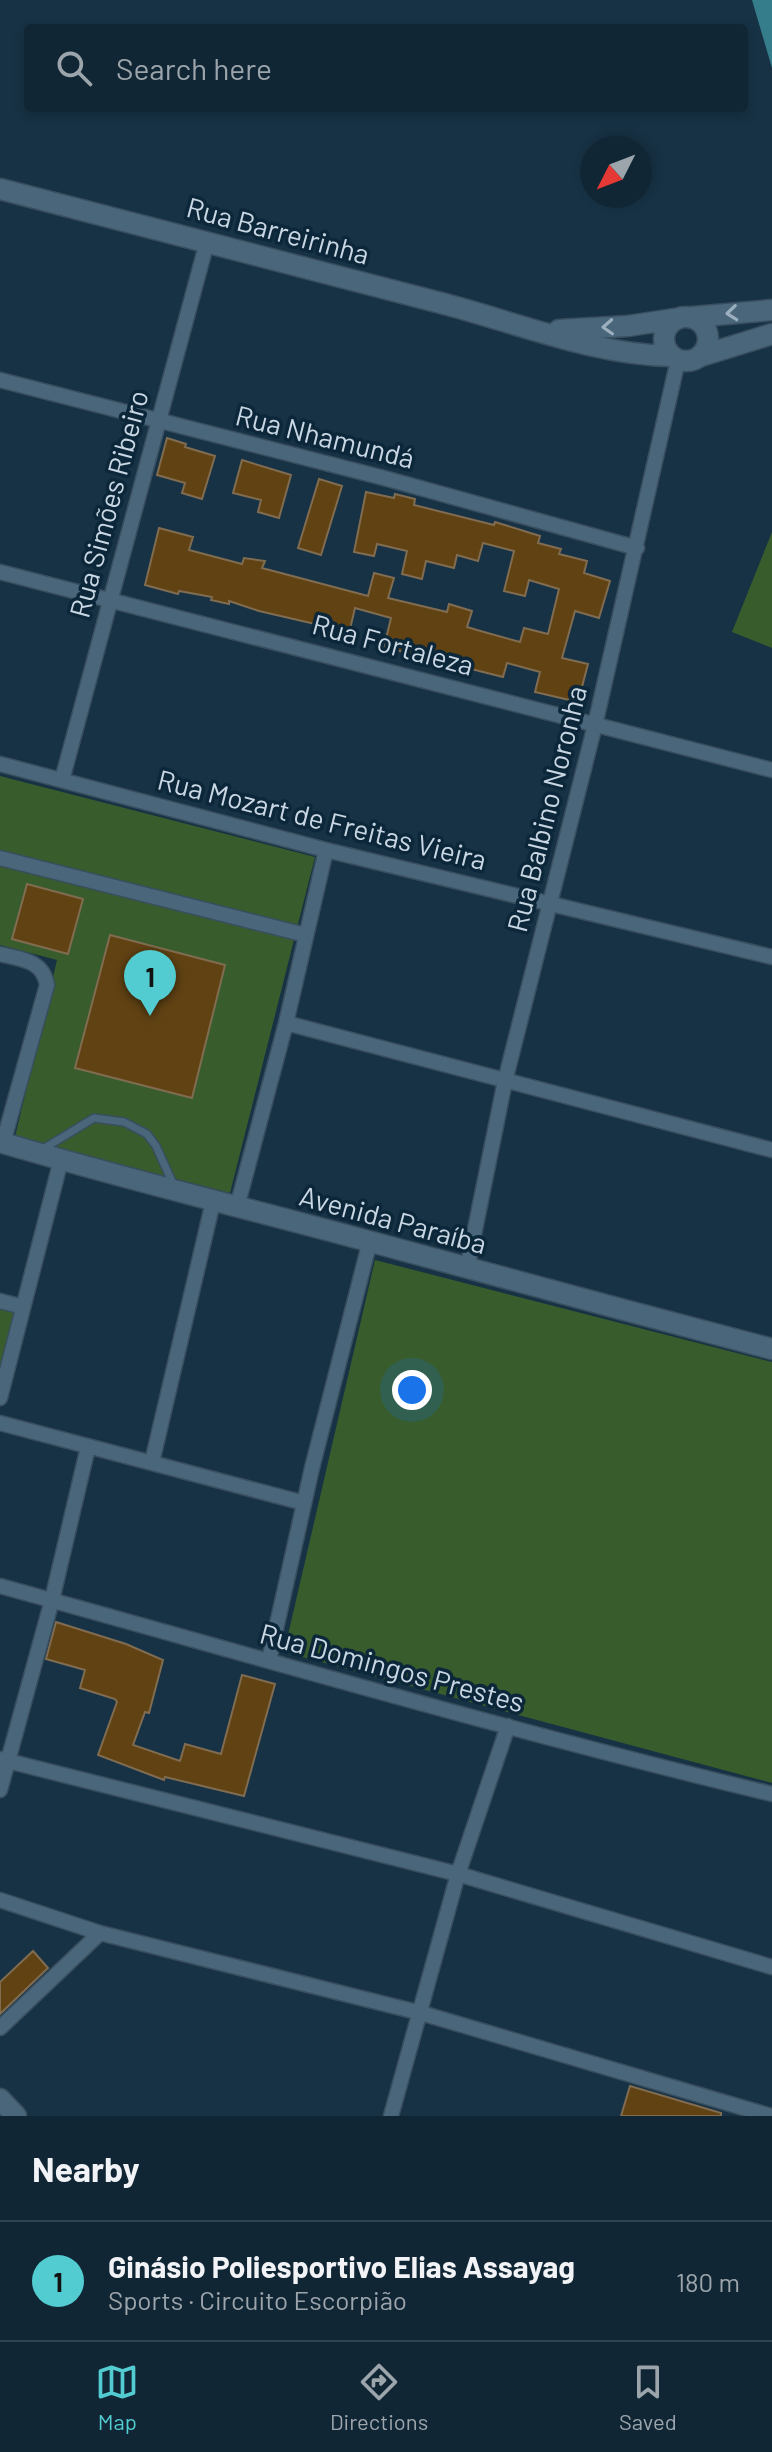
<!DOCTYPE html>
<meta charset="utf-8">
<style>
:root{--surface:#112634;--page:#1e3240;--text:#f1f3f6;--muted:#9ca5ac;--line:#30434f;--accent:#52ccd1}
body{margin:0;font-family:Barlow,sans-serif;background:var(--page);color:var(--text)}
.compass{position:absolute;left:580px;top:136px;width:72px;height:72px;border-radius:50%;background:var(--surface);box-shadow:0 4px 12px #0003;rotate:228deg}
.you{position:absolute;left:412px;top:1390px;width:28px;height:28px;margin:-20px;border:6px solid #fff;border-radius:50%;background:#1a73e8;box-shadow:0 0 0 12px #1a73e833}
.badge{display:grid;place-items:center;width:52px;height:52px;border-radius:50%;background:var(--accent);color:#111;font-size:26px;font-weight:700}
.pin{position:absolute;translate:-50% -66px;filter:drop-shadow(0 2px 4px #0008)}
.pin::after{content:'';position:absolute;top:42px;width:28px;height:24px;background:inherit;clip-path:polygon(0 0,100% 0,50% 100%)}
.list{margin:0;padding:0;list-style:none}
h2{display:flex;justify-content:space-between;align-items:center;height:104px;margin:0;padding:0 32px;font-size:34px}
h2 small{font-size:26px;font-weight:400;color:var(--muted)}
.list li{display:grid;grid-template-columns:52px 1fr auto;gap:24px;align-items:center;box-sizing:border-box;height:120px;padding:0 32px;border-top:2px solid var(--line)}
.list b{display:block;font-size:30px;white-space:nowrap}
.list p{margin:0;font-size:26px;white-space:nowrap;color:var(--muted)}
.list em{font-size:26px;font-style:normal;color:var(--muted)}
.icon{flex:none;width:44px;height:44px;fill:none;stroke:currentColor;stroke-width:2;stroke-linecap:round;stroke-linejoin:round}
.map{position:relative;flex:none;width:772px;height:2116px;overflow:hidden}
.search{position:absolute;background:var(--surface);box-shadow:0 4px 12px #0003;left:24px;right:24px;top:24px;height:88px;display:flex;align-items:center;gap:20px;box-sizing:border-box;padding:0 28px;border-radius:8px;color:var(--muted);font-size:30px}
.sheet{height:224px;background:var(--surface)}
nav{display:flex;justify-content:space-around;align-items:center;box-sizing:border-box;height:112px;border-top:2px solid var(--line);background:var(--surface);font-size:22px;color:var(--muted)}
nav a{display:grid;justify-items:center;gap:4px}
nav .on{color:var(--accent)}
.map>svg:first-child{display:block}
.green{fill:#385c2b}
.water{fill:#367d8b}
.building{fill:#604213;stroke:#806c50;stroke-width:2}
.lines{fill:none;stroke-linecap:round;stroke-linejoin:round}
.lane-casing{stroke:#394e5e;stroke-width:10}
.street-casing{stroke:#394e5e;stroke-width:17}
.secondary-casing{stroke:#394e5e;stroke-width:23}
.lane{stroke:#4a667b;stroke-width:7}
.street{stroke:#4a667b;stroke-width:14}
.secondary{stroke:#4a667b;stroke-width:20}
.oneway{stroke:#9cafbf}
.labels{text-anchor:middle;stroke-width:7;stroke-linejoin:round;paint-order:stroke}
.street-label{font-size:28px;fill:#c8d7e3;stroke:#0d273a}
</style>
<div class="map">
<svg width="772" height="2116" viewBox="0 0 772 2116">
<rect width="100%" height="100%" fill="#173245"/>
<path class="green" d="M772,532V648L732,632Z
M0,776L315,857L230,1193L15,1137L57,960L0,945Z
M375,1260L772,1362V1783L284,1652Z
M0,1306L19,1310L0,1379Z"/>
<path class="water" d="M752,0H772V68Z"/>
<path class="building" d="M167,438L186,444L185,447L215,456L202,499L182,493L185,483L157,475Z
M242,460L291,475L279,518L258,512L261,500L233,493Z
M319,479L342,486L321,555L298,548Z
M366,492L394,498L395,494L415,499L414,505L494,525L495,522L540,536L538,543L561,549L559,554L587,561L584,573L610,581L599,618L575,611L562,658L588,664L578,702L535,692L540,672L507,663L503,677L384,647L391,618L355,608L350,629L328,624V627L259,611L229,601V604L211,600L212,597L179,591L178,594L145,585L159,528L193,537L189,550L242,564L244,558L265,561L262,568L368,596L374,573L394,578L388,598L447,612L449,604L472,611L467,627L484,632L520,642L524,628L548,634L559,589L529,580L525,596L504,591L514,551L483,543L478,561L457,555L454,568L426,561L422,579L402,574L407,551L377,544L374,556L354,552Z
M27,884L83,899L68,954L12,939Z
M110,935L225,965L192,1098L75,1068Z
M56,1622L126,1644L163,1660L149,1713L145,1712L133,1745L180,1761L185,1744L221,1754L242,1675L275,1684L244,1796L165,1777L164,1780L98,1755L117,1702L115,1699L80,1688L85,1670L46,1659Z
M33,1951L48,1968L0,2014V1982Z
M630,2086L721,2113V2116H621Z"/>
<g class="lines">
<defs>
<path id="lane" d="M43,1149L94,1118L124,1122L147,1134L156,1146L174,1186"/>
<path id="street" d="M0,380L384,478L637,548
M0,572L772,770
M0,764L326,850L772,957
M62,780L207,242
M0,858L306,935
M0,954C21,959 43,960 47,985L3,1143
M286,1023L772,1150
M237,1207L286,1023L326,850
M467,1269L505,1081L595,725L678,360
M0,1301L23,1307
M0,1398L61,1160
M0,1423L304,1503
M152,1462L213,1202
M0,1586C257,1657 513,1732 772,1794
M269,1660L312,1468L370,1241
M0,1759L458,1874L772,1967
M0,1790L52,1600L88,1447
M0,1900L100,1933L421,2013L771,2116
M0,2028L100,1933
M391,2116L458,1874L508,1726"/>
<path id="secondary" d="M0,189C147,226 294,264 441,303C515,322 594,355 671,356
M664 339a22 22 0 1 1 44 0a22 22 0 1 1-44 0Z
M693,317L772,310
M559,330L628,326L674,319
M701,356L772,334
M0,1142C122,1178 246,1208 368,1241C503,1277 637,1314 772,1349
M0,2099L16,2116"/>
</defs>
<use href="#lane" class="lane-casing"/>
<use href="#street" class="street-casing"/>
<use href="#secondary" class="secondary-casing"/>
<use href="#lane" class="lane"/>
<use href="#street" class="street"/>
<use href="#secondary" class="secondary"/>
</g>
<defs><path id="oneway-chevron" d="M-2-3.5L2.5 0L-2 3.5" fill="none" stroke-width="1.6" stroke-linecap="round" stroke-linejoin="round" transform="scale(2)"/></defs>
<g class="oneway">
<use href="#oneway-chevron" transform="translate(732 313) rotate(174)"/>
<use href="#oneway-chevron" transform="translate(608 327) rotate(177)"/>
</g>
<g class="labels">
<g class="street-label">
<text transform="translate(278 231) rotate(15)" y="10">Rua Barreirinha</text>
<text transform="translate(325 437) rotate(14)" y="10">Rua Nhamundá</text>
<text transform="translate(109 504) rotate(-75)" y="10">Rua Simões Ribeiro</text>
<text transform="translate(393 645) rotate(15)" y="10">Rua Fortaleza</text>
<text transform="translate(547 809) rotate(-76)" y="10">Rua Balbino Noronha</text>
<text transform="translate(322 820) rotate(14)" y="10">Rua Mozart de Freitas Vieira</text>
<text transform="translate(393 1220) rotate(15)" y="10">Avenida Paraíba</text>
<text transform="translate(392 1668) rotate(15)" y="10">Rua Domingos Prestes</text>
</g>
</g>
</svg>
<svg class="compass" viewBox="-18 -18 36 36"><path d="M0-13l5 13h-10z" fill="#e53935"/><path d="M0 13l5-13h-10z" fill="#9ca5ac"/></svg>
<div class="you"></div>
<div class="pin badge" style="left:150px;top:1016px">1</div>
<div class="search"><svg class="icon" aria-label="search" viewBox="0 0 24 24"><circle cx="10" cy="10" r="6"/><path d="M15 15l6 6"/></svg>Search here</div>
</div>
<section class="sheet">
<h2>Nearby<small></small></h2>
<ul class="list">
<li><span class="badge">1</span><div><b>Ginásio Poliesportivo Elias Assayag</b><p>Sports · Circuito Escorpião</p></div><em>180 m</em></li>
</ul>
</section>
<nav>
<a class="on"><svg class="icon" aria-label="map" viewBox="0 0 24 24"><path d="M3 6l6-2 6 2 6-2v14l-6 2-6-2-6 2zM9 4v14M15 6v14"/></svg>Map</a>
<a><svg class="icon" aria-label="directions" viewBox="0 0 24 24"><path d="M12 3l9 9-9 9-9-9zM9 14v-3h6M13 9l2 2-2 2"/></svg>Directions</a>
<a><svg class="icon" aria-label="saved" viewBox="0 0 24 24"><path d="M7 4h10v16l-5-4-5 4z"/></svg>Saved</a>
</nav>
